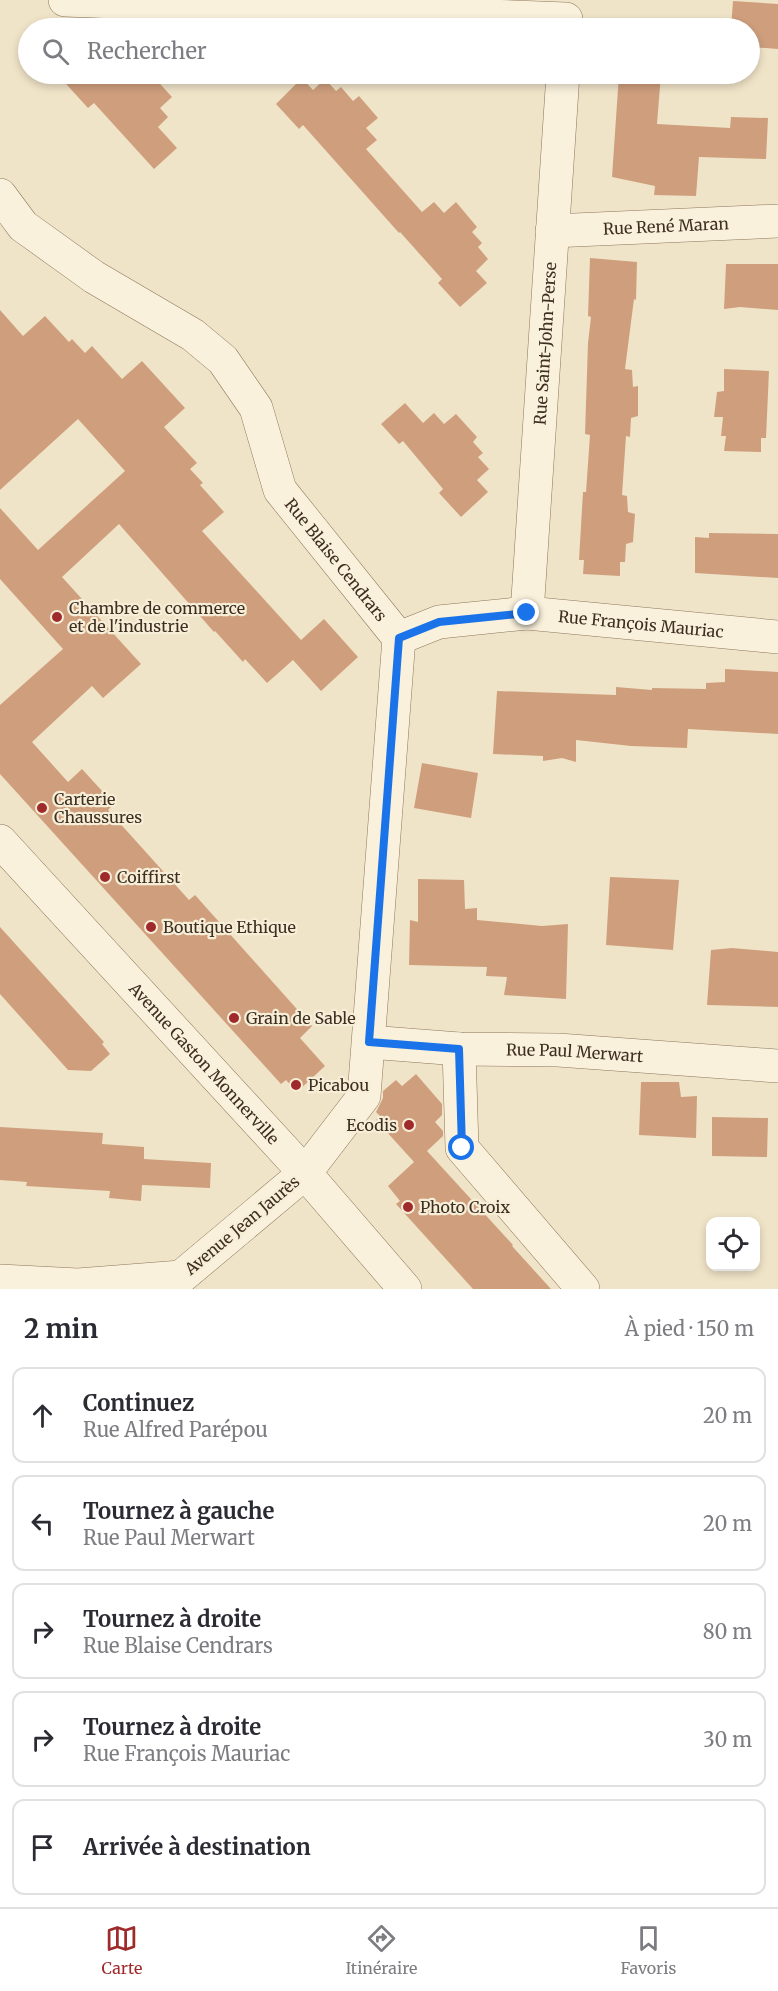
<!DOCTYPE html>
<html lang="fr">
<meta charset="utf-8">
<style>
:root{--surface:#fff;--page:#f2f2f3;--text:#2b2b33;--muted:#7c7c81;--line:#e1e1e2;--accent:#9e2a2b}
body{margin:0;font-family:Merriweather,serif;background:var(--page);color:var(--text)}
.controls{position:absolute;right:18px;bottom:18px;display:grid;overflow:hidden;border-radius:12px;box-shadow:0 3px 9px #0003}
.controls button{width:54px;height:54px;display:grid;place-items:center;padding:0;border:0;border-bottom:2px solid var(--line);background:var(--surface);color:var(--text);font:30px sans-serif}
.stop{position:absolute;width:18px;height:18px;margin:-14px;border:4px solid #1a73e8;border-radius:50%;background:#fff}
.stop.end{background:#1a73e8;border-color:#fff;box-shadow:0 2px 6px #0008}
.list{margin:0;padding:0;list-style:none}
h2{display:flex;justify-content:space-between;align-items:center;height:78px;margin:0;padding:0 24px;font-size:26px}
h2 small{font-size:20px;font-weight:400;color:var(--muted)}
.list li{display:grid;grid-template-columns:39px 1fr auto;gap:18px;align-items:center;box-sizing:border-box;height:96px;margin:0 12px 12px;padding:0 12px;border:2px solid var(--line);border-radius:12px}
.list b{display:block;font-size:22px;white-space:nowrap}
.list p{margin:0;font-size:20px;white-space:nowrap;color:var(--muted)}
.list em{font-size:20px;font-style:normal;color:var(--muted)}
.icon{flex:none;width:33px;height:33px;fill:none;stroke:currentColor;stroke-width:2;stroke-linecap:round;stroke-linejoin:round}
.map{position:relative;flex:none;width:778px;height:1289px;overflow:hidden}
.search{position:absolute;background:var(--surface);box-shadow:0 3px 9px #0003;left:18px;right:18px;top:18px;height:66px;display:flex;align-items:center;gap:15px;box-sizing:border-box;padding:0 21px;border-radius:33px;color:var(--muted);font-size:22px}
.sheet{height:618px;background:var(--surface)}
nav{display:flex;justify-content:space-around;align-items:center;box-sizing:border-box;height:84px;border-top:2px solid var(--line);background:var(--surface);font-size:16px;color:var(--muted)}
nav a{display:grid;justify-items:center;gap:3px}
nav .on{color:var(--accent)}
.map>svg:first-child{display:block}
.building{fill:#cf9f7d}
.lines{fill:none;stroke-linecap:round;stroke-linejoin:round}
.minor-casing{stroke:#8d765c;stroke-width:34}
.tertiary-casing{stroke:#8d765c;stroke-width:34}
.minor{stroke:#faf1dc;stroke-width:33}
.tertiary{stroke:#faf1dc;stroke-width:33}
.route{stroke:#1a73e8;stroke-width:8}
.poi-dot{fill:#9e2a2b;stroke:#f7eed8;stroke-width:2}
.labels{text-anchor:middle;stroke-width:4.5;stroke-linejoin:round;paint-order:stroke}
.street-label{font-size:16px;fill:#3d2e20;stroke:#f7eed8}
.poi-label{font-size:16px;fill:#3d2e20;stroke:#f7eed8;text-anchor:start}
</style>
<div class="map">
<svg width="778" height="1289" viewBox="0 0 778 1289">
<rect width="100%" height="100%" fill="#f0e4c8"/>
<path class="building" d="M733,1L778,4V49L750,47V28H731Z
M57,74H151L172,97L160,108L168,117L158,127L177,148L154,169L94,103L88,108Z
M619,74H661L657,124L730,128L731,117L768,118L766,159L699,157L696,196L654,195L655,186L612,177Z
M302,78L313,90L325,79L336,91L341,87L353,101L359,96L378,118L366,128L377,140L366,149L422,212L434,202L444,213L456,202L477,227L472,232L482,243L478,247L488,259L476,271L487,283L460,307L438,283L442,279L400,232L399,233L303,125L299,129L276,104Z
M590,258L637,262L636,300L634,299L625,369L632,370L633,387L638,386V416L631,418L630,437L626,436L622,495L627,496L628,512L635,514L633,542L626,544L625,562H620V576L583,574L584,560H579L583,492H586L590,435L585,434L588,343L591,317L588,316Z
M726,264H778V310L740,307L724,309Z
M0,310L23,336L45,316L69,342L72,339L85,353L92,346L122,379L142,361L185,408L164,427L197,463L190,469L203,483L200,485L224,512L202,531L301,640L324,619L358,657L321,691L293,660L267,683L245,659L243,662L215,631L214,632L119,524L62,577L141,664L103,698L92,686L32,742L68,782L82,769L114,804L108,810L189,900L195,895L312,1026L300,1038L325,1066L297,1092L286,1080L281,1084L0,774V705L63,649L0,579V508L38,550L125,471L78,419L0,490Z
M724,369L769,371L766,438H761V452L724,451L726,436H721L723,417H714L717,392L724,391Z
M405,403L423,423L434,413L444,424L456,414L477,437L473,442L483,453L478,457L489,469L477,480L488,492L461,517L439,493L443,489L403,441L399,444L381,424Z
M709,533L778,534V578L695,573V537L709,538Z
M725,669L778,672V734L688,729L687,748L631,746L576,740V762L562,758L543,761V756L493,754L497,691L616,695V687L652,690V688L706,689V683L725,682Z
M422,763L478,773L471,818L414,808Z
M610,877L679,880L673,950L606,945Z
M418,879L464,880L465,909L477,908V920L542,926L568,924L566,999L504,995L507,977L486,976L487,967L409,965L410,920L418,922Z
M0,927L104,1042L102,1044L110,1054L91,1071L68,1070L0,994Z
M732,948L778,952V1007L707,1005L711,950Z
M416,1074L442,1104V1115L435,1122L443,1131V1136L427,1151L513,1245L512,1246L551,1289H473L396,1204L400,1201L388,1186L414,1162L376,1120L380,1116L376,1112L383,1098V1091L396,1080L402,1086Z
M641,1082H679L681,1097L697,1096L696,1138L639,1135Z
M712,1117L768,1118L767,1157L712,1156Z
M0,1127L103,1133L102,1144L144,1147V1159L211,1163L210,1188L142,1185L141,1201L109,1198L110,1191L26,1186L27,1182L0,1180Z"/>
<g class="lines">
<defs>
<g id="minor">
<path d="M65,0L566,19"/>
<path id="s1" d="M0,195L23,226L94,277L193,335L223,360L256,408L280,490L399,638L364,1096L305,1173L181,1277L78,1285L0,1281"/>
<path id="s2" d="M552,231L778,221"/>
<path id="s3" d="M527,613L563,74"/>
<path id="s4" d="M399,638L439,622L527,613L778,637"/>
<path id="s5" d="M369,1042L459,1049L558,1050L778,1066"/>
<path d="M459,1049L462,1148L583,1289"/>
</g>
<g id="tertiary">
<path id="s6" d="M0,841L305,1173L405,1289"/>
</g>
</defs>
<use href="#minor" class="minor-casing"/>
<use href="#tertiary" class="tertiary-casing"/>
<use href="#minor" class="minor"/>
<use href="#tertiary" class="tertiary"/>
</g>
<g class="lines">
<path class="route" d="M462,1148L459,1049L369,1042L399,638L439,622L527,613"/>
</g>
<g class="poi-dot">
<circle cx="57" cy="617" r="6"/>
<circle cx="42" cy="808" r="6"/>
<circle cx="105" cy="877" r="6"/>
<circle cx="151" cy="927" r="6"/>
<circle cx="234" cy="1018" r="6"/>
<circle cx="296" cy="1085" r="6"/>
<circle cx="409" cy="1125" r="6"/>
<circle cx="408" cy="1207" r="6"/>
</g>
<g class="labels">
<g class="street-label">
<text dy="6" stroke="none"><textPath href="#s2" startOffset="114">Rue René Maran</textPath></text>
<text dy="6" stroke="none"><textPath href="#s3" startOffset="270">Rue Saint-John-Perse</textPath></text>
<text dy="6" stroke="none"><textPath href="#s1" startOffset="513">Rue Blaise Cendrars</textPath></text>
<text dy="6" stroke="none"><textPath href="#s4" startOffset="246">Rue François Mauriac</textPath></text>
<text dy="6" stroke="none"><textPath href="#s5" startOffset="206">Rue Paul Merwart</textPath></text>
<text dy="6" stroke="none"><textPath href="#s6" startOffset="302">Avenue Gaston Monnerville</textPath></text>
<text transform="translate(242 1225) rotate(-40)" y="6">Avenue Jean Jaurès</text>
</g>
<g class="poi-label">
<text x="69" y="614">Chambre de commerce<tspan x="69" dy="18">et de l'industrie</tspan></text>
<text x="54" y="805">Carterie<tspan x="54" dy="18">Chaussures</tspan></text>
<text x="117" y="883">Coiffirst</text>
<text x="163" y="933">Boutique Ethique</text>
<text x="246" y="1024">Grain de Sable</text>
<text x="308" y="1091">Picabou</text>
<text x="397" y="1131" text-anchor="end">Ecodis</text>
<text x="420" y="1213">Photo Croix</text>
</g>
</g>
</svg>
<div class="controls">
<button><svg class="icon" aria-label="locate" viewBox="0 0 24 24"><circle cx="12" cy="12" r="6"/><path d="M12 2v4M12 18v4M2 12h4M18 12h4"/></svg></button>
</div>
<div class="stop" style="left:462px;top:1148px"></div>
<div class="stop end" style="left:527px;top:613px"></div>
<div class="search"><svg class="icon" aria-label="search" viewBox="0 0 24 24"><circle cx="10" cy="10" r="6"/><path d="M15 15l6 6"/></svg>Rechercher</div>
</div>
<section class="sheet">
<h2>2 min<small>À pied · 150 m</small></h2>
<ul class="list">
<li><svg class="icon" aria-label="ahead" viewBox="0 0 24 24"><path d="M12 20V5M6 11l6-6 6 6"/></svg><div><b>Continuez</b><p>Rue Alfred Parépou</p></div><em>20 m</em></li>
<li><svg class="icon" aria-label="left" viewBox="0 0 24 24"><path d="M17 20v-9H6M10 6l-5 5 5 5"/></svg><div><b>Tournez à gauche</b><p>Rue Paul Merwart</p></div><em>20 m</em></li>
<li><svg class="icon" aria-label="right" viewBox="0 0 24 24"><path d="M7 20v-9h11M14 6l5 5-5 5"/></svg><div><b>Tournez à droite</b><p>Rue Blaise Cendrars</p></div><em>80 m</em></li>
<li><svg class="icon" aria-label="right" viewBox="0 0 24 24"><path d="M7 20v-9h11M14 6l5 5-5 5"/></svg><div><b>Tournez à droite</b><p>Rue François Mauriac</p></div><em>30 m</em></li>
<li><svg class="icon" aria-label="arrive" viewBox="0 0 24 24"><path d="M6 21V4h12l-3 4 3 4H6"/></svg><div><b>Arrivée à destination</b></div></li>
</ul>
</section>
<nav>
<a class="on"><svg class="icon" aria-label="map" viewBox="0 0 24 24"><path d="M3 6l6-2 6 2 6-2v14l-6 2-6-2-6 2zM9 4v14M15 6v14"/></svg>Carte</a>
<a><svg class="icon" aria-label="directions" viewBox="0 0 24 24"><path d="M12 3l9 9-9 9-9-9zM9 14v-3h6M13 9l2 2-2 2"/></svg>Itinéraire</a>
<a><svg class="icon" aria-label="saved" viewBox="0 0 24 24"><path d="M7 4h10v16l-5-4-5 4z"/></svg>Favoris</a>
</nav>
